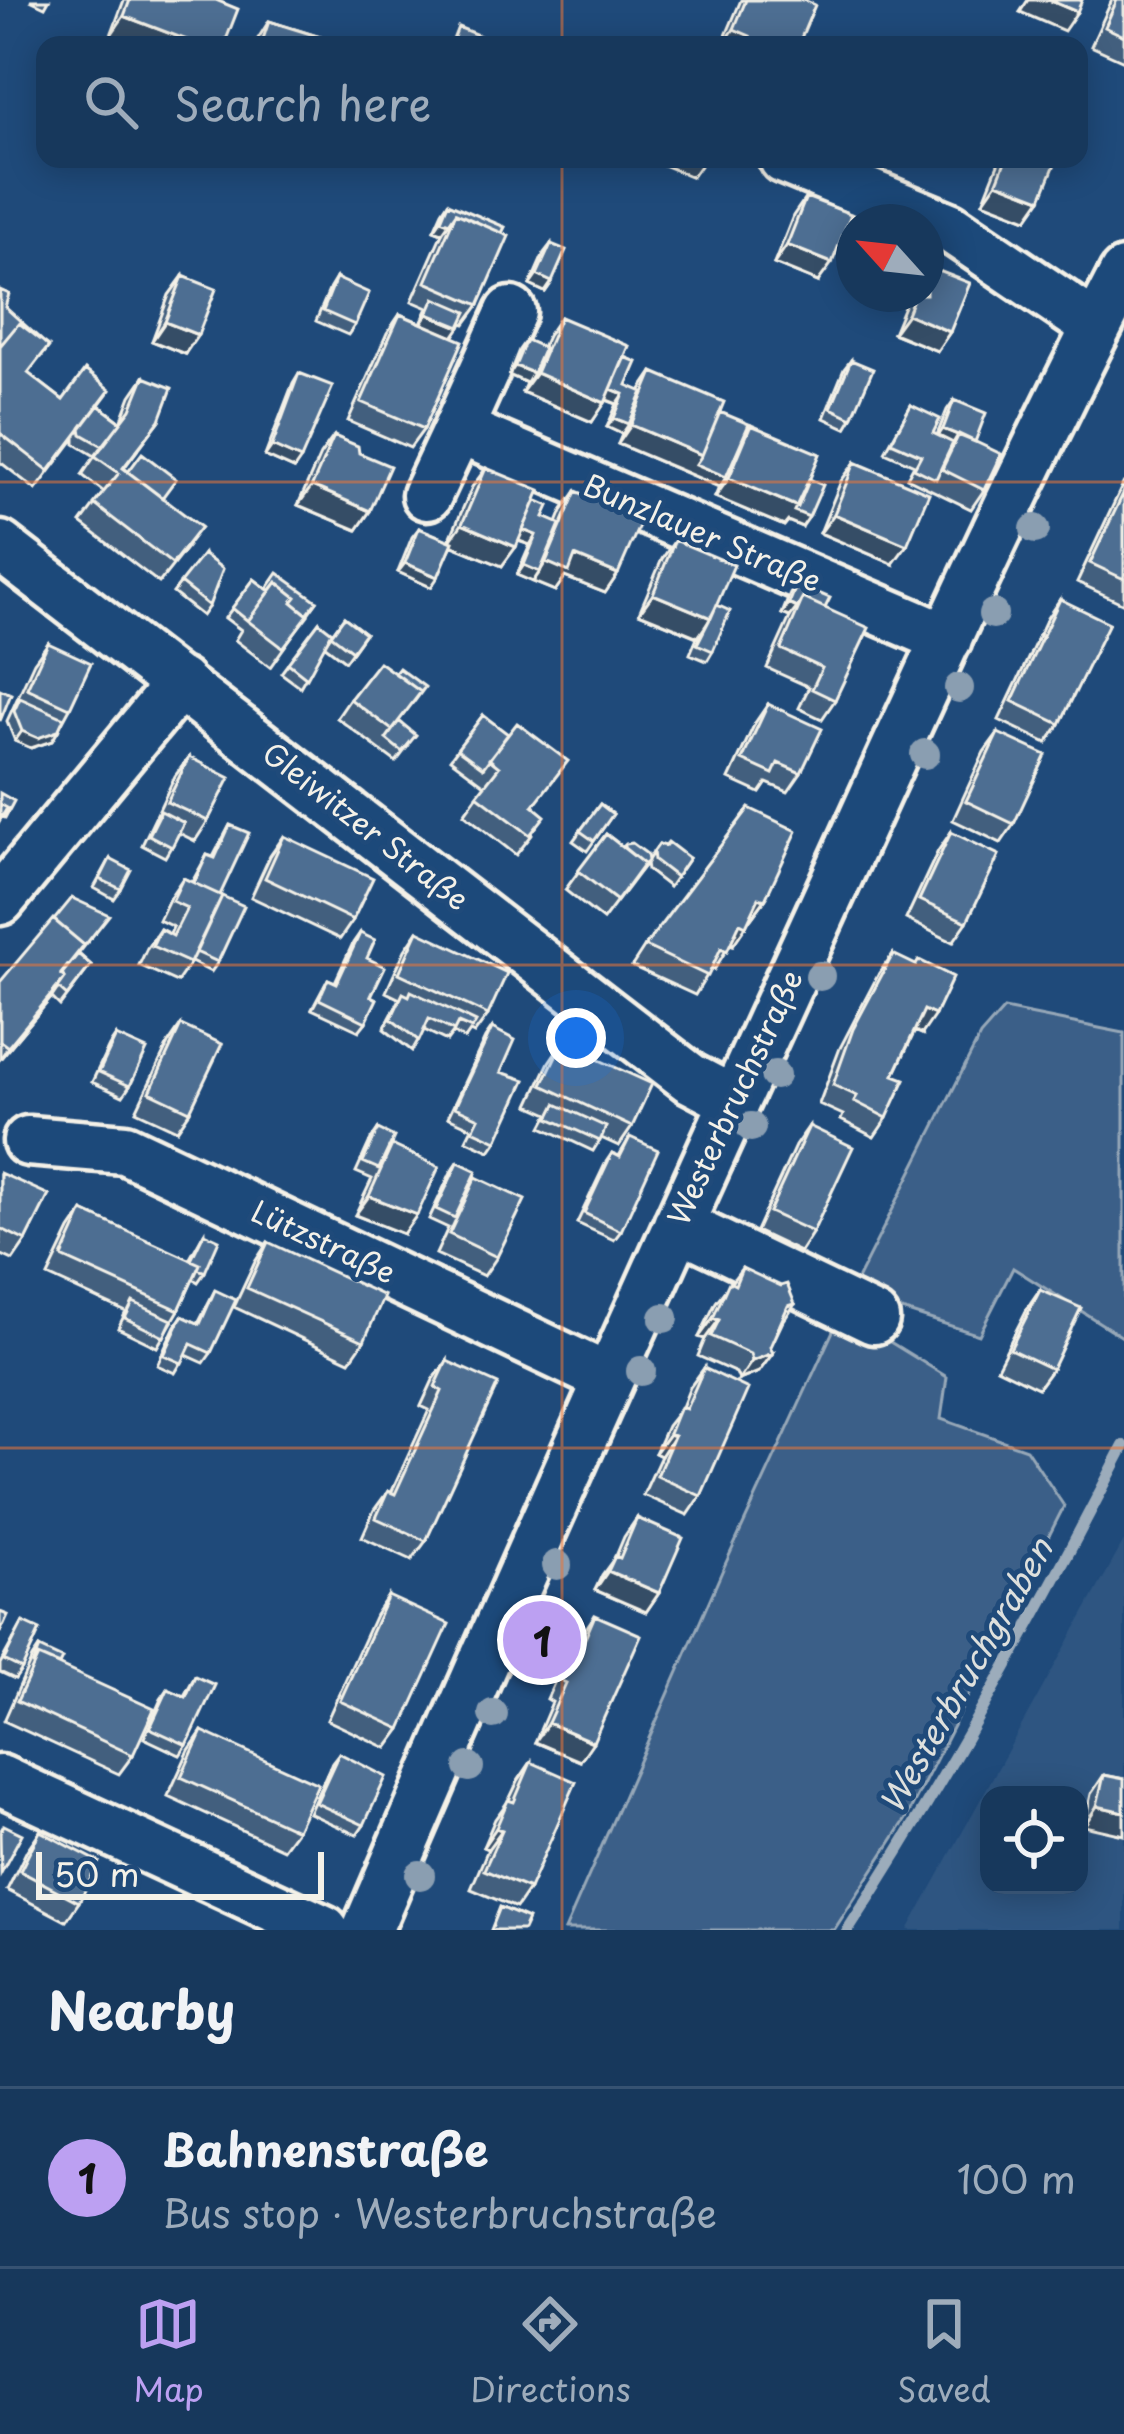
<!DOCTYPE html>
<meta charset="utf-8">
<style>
:root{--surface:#17385c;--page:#203f62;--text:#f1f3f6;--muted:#9eacbb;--line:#365272;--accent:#bca0f2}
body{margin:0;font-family:"Playpen Sans",sans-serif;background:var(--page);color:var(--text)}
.controls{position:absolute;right:36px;bottom:36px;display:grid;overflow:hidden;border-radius:24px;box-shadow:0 6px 30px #0003}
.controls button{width:108px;height:108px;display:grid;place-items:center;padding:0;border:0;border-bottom:3px solid var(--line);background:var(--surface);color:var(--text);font:60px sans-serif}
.compass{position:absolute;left:836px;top:204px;width:108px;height:108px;border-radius:50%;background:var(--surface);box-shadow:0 6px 30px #0003;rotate:297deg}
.scale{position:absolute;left:36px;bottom:30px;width:288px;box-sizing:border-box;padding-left:12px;border:6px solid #f4f1e8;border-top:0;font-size:33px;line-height:42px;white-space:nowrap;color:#f4f1e8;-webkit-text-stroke:9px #1f4a7a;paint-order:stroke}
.you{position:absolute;left:576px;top:1038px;width:42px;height:42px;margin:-30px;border:9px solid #fff;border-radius:50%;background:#1a73e8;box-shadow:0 0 0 18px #1a73e833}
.badge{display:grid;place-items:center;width:78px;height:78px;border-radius:50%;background:var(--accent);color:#111;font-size:39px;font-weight:700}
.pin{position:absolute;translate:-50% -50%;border:6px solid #fff;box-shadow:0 3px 12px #0006}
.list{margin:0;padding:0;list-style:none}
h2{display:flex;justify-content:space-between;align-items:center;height:156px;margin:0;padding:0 48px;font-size:51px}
h2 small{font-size:39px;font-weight:400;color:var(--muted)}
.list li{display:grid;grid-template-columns:78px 1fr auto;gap:36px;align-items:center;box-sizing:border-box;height:180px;padding:0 48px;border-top:3px solid var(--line)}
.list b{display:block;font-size:45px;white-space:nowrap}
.list p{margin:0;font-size:39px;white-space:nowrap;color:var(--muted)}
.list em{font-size:39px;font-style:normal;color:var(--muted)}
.icon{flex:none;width:66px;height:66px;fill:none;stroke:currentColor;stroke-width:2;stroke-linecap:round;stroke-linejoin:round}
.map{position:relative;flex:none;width:1124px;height:1930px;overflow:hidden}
.search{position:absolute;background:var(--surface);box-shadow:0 6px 30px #0003;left:36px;right:36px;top:36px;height:132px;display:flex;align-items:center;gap:30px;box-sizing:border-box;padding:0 42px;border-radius:24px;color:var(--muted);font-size:45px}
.sheet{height:336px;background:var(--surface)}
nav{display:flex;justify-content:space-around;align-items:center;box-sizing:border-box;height:168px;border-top:3px solid var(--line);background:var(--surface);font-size:33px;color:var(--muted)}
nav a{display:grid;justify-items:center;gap:6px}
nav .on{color:var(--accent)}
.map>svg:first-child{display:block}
.built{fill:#2d5581;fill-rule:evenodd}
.green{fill:#3a5f88;stroke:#97a8b8;stroke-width:3}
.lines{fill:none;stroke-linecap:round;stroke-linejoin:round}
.stream{stroke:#9cacbb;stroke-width:12}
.minor-casing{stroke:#f4f1e8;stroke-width:57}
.minor{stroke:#1f4a7a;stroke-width:48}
.tree{fill:#8a9eb1}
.wall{fill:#425f7e;stroke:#f4f1e8;stroke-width:3}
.shaded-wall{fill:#364d66;stroke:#f4f1e8;stroke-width:3}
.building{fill:#4d6e92;stroke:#f4f1e8;stroke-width:3}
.grid{fill:none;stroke:#ea7738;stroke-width:3;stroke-opacity:0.55}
.labels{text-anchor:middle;stroke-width:10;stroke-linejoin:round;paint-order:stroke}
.street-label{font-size:30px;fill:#f4f1e8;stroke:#1f4a7a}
.water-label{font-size:33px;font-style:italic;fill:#dee0dd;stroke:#1f4a7a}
</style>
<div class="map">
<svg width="1124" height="1930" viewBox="0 0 1124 1930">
<rect width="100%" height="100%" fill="#1f4a7a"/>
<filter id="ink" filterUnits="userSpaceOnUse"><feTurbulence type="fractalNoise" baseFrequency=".00833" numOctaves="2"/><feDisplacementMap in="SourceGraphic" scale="24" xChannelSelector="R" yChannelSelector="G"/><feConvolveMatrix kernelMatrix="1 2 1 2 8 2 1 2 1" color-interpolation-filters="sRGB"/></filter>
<g filter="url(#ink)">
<path class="built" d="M1124,1541V1930H908ZM989,1795H1079V1885H989Z"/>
<path class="green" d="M1004,1009L1124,1033V1338L1013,1268L979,1335L892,1307L882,1337L947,1377L941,1419L1026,1449L1064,1506L906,1819L834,1930H565L723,1569L851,1292L980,1036Z"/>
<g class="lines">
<path class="stream" d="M848,1930C950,1774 1039,1612 1124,1446"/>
<defs>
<path id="minor" d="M784,159L949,227L1096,327
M458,429L511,312
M427,495L458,429L947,639
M0,546L690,1078L734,1101
M0,900L180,683
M28,1141L125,1149L609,1379
M678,1225L874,1319
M0,1780L324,1930
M367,1930C512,1591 664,1254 818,919C917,703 1014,485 1124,274"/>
</defs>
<use href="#minor" class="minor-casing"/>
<use href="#minor" class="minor"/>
</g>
<g class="tree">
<circle cx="1035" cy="529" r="15"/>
<circle cx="993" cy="614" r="15"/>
<circle cx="959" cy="688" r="15"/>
<circle cx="925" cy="754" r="15"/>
<circle cx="820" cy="976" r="15"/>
<circle cx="775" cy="1075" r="15"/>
<circle cx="751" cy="1127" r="15"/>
<circle cx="664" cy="1318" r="15"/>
<circle cx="641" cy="1371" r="15"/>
<circle cx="557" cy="1565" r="15"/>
<circle cx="534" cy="1618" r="15"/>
<circle cx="493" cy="1714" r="15"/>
<circle cx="469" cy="1767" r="15"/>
<circle cx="420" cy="1875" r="15"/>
</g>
<path class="wall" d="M30,0H49L45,7Z
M124,0H216L111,35Z
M741,0H804L798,45H722Z
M1112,0H1124V61L1091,46Z
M269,21L346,45H254Z
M1000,159H1057L1027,219L983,202Z
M806,197L818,282L774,264L793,216Z
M448,203L479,305L465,324L462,323L453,337L424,429L410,448L348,421L387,333L400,314L421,323L428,308L412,301L442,233L434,230L442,212Z
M551,244L552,282L545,292L530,285L544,253Z
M183,276L185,354L152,341L169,295Z
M336,278L355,325L348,335L316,321L330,288Z
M0,290L29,374L63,400L99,405L121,422L131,396L144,377L160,420L124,468L163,498L188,546L159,583L81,523L104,492L82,475L95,456L75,444V438L36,490L0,462Z
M909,294H926L950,332L937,351L893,333Z
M560,317L625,357L627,385L640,391L653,372L720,412L745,434L751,425L809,479L802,527L788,521L784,526L715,497L719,487L618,444L623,432L622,434L607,427L617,404L606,400L592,422L522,392L526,383L509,375L519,350L526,340L542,347L547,336Z
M851,360L852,418L846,428L824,418L844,369Z
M299,373L294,469L265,456L293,383Z
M954,400L975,442L984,490L971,509L907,478L914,465L885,452L911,405L933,433L937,435L947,410Z
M334,436L370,511L357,530L298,505L320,455Z
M855,462L893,564L820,533L841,481Z
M486,468L536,500L544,517L557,523L562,511L576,491L618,574L605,593L565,577L555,591L517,575L530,545L518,541L502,566L452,545L431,587L398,572L412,537L419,528L449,541L472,487Z
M1124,482V604L1077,582Z
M675,540L713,651L707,661L690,654L697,637L639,613L662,559Z
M203,554L209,606L202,616L173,593Z
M254,579L267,589L317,601L270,667L235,640L241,630L225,618Z
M797,584L825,608L835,700L822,719L799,708L809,687L767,668L790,617L782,614L790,594Z
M1060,599V724L1047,743L999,720L1047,618Z
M344,617L365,633L345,661L324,645L300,687L281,673L319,622L326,642Z
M48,643L70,708L52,741L31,748L15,741L7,721L34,662Z
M350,699L400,722L409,745L396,762L337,718Z
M768,704L801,773L788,792L767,783L760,793L729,779L755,723Z
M483,715L534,807L532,835L516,855L464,814L485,785L450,759Z
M998,733L1014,824L1001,843L953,820L984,752Z
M189,757L208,821L195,841L179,833L165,857L142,845L175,776Z
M600,804L613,814L587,851L573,841Z
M230,825L220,895L218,962L211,972L191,962L177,982L139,965L147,948L160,929L170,934L173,927L159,920L170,897L183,878L192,882L207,855L213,857Z
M951,832L967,922L953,942L906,919L938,851Z
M606,834L623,847L648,860L659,844L689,858L669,887L647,870L646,863L603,920L565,890Z
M284,836L353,920L340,939L251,897L270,856Z
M110,859L121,889L114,899L94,888Z
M765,900L751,919L750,918L733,945L730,944L714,970L711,969L695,995L632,966L645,946Z
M418,931L488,1015L474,1034L470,1032L465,1039L453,1033L447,1041L424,1030L412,1051L384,1029L400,999L386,992L405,950Z
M360,933L367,958L371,996L366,1022L359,1031L312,1009L328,979L335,982L353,943Z
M79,954L91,965L60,1006L51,997L0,1059V982Z
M893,954L922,1034L915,1031L894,1075L887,1118L874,1137L841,1120L843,1115L819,1104L840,1048L879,973Z
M181,1025L190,1111L177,1130L136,1111L168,1044Z
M492,1028L501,1072L497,1141L490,1151L466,1140L472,1128L448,1117L485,1038Z
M116,1036L130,1086L123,1096L92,1082L109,1046Z
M562,1043L632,1127L619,1146L601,1138L593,1151L542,1127L549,1114L529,1105L549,1062Z
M809,1126L813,1232L800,1252L756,1231L795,1146Z
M378,1129L386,1154L392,1145L403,1234L355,1215L372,1179L356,1172L371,1139Z
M630,1137L621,1231L614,1240L577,1223L606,1162L612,1153L619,1156Z
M458,1162L470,1186L476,1177L497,1257L484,1276L436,1254L448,1228L429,1219L451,1172Z
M0,1173L26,1241L13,1260L0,1254Z
M83,1211L189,1260L204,1233L205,1272L198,1282L193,1279L179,1310L157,1347L118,1328L126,1312L48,1276L70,1230Z
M268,1242L364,1341L350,1361L234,1307L255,1262Z
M742,1268L795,1304L782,1323L759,1372L739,1380L736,1373L698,1356L705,1339L699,1337L716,1302Z
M215,1290L211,1353L204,1363L186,1355L175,1373L157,1365L175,1326L182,1316L198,1323Z
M1040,1290L1052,1369L1038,1388L997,1368L1027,1309Z
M447,1361L426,1541L412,1560L362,1537L374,1510L388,1491L391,1493L429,1410L421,1406L433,1380Z
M704,1368L701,1496L688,1515L643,1495L661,1456L655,1453L667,1426L682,1407L690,1387Z
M637,1518L659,1593L646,1612L595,1590L602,1575L616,1556L624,1537Z
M388,1596L401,1729L387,1748L327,1720L375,1615Z
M595,1615L580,1761L535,1742L552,1702L547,1699L559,1672L574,1653L582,1634Z
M23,1622L22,1669L15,1679L0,1672V1664Z
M39,1648L59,1665L133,1755L119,1774L4,1721L32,1658Z
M195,1676L187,1745L180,1755L144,1738L161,1699L168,1689L184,1696Z
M202,1731L297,1830L283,1849L168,1796L189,1750Z
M339,1753L364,1825L357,1835L309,1813L332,1762Z
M531,1762L529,1889L516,1908L471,1889L488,1849L483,1847L495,1819L509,1800L518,1781Z
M1104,1775L1124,1779L1084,1826L1091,1794Z
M40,1831L79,1902L66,1921L7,1890L27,1850Z"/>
<path class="shaded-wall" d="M1028,0H1049L1077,12L1064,31L1020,12Z
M124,16L200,45H137L111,35Z
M734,29L750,36L744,45H723Z
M649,159H705L692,177Z
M997,182L1041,199L1027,219L983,202Z
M441,220L449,223L442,233L434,230Z
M787,245L832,263L818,282L774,264Z
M537,275L552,282L545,292L530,285Z
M428,314L460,327L453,337L421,324Z
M907,314L950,332L937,351L893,333Z
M165,322L198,335L185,354L152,341Z
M515,366L533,373L527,383L509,375Z
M536,373L605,403L592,422L522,392Z
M609,388L624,394L617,404L602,398Z
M614,418L629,424L622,434L607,427Z
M631,425L702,455L726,477L720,487L618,444Z
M943,429L958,435L952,445L936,439Z
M272,446L301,459L294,469L265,456Z
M729,478L798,507L809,517L802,527L788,521L784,526L715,497Z
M312,486L370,511L357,530L298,505Z
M834,514L907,545L893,564L820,533Z
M462,524L516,547L502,566L448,544Z
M521,529L536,535L530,545L514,539Z
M575,556L618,574L605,593L565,577L555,591L533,582L546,562Z
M405,563L438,577L431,587L398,572Z
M524,565L540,572L533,582L517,575Z
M653,594L711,618L698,637L639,613Z
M789,604L797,608L790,617L782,614Z
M22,731H58L52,741L31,748L15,741Z
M759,898L765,900L751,919L746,917Z
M740,923L746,926L733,945L726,942Z
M65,978L52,997L0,1059L8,1047Z
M924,1010L935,1015L922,1034L911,1029Z
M369,1196L417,1215L403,1234L355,1215Z
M713,1318L719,1320L705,1339L699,1337Z
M773,1353L759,1372L739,1380L752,1361Z
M669,1434L674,1436L661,1456L655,1453Z
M608,1571L659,1593L646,1612L595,1590Z
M548,1723L593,1742L580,1761L535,1742Z
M1097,1806L1124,1812V1835L1084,1826Z
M496,1828L502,1830L488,1849L483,1847Z"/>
<path class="building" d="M130,0H216L238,9L224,45H200L124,16Z
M746,0H804L815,5L798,45H746L750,36L734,29Z
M1049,0H1082L1077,12Z
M1117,0H1124V36L1105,27Z
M269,21L346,45H261Z
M458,27L502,45H451Z
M1006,159H1057L1041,199L997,182Z
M806,197L851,214L832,263L787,245Z
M448,203L505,227L502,233L456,213L449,223L441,220Z
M456,213L509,236L479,305L426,282Z
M551,244L566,250L552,282L537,275Z
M926,266L970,283L950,332L907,314L915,294H926Z
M183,276L216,289L198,335L165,322Z
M336,278L369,293L355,325L323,311Z
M0,290L9,294L5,307L49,347L42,356L49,346L19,323L0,346Z
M435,298L467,312L460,327L428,314Z
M400,314L463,341L424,429L361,402Z
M560,317L629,346L605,403L536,373Z
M19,323L49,346L28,373L63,400L85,370L110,390L49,471L0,433V346Z
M526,340L544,348L533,373L515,366Z
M625,357L637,362L627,385L643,392L629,424L614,418L624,394L611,389Z
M851,360L873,369L852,418L831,408Z
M653,372L724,402L702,455L631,425Z
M299,373L333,386L301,459L272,446Z
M144,377L172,388L160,420L123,468L201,527L172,564L94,504L119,473L95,456L131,409Z
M954,400L986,413L975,442L943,429Z
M98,405L121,422L103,446L82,434L81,428Z
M911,405L940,419L933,433L953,443L936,479L914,468L921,455L891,442Z
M720,412L749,424L726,477L696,464L702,455Z
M751,425L820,454L798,507L729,478Z
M959,434L1001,454L984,490L942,469Z
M334,436L358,446L359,453L390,466L370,511L312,486Z
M142,453L176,479L162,498L128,472Z
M855,462L929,493L907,545L834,514Z
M486,468L540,490L516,547L462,524Z
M809,479L823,485L809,517L794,511Z
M576,491L642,519L618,574L575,556L569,572L546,562Z
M1124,492V579L1090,563Z
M536,500L549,506L544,517L560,524L540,572L524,565L536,535L523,530Z
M419,528L453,542L438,577L405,563Z
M675,540L734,565L711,618L653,594Z
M203,554L223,569L209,606L180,583Z
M278,573L317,601L307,614L292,602L296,597L277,582L270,591L267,589Z
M254,579L270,591L248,621L232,608Z
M277,582L296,597L292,602L308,615L283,648L248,621Z
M797,584L830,598L825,608L803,598L797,608L789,604Z
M803,598L869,628L835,700L812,689L822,668L781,649Z
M1060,599L1109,623L1060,724L1012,701Z
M717,605L730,611L713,651L697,644Z
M344,617L365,633L352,651L331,635Z
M319,622L332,632L307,678L288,663Z
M48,643L91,663L70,708L27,688Z
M379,662L421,692L392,730L350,699Z
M399,668L425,687L414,702L421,692L395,673Z
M0,689L11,694L0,721Z
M20,698L64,718L58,731L38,738L22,731L14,711Z
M768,704L822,729L801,773L778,763L773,774L742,760Z
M483,715L508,734L483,768L457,749Z
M399,721L416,735L402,752L386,739Z
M517,723L568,761L533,806L545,816L530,835L477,795L499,767L489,759Z
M998,733L1046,755L1014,824L966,801Z
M189,757L230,778L208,821L167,802Z
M0,793L14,801L5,818L2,817L7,808L0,804Z
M0,804L7,808L0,820Z
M600,804L613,814L594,841L580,831Z
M749,808L797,831L765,900L759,898L746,926L740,923L727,951L721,948L708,976L645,946Z
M161,811L184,823L172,847L149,835Z
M230,825L249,833L220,895L194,883L207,855L215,858Z
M951,832L999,855L967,922L919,900Z
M606,834L644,864L617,901L578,871Z
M284,836L373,878L353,920L265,878Z
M668,842L689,858L676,877L654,860L653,852L659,844L665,846Z
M632,843L647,854L648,861L638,873L644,864L623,847L626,844Z
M110,859L131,870L121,889L100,879Z
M183,878L222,896L190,963L152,946L160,929L173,936L187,908L172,901Z
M222,896L244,906L218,962L196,952Z
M72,898L109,915L79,953L84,945L54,920Z
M53,919L84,945L61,974L65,978L8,1047L0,1041V982Z
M418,931L507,973L488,1015L399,973Z
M360,933L375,940L367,958L385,967L371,996L377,999L366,1022L319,999L328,979L337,983Z
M78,954L91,965L67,996L58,988L65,978L61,975Z
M893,954L916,965L919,960L953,977L935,1015L924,1010L894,1075L905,1079L887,1118L854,1101L857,1096L833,1085L853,1029Z
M411,991L476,1022L472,1029L458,1023L454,1031L429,1019L419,1041L391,1019L403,993L409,996Z
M181,1025L222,1044L190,1111L150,1092Z
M492,1028L515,1040L501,1072L525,1080L497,1141L473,1130L479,1118L455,1107Z
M116,1036L147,1050L130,1086L99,1072Z
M562,1043L652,1084L632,1127L542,1085Z
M556,1104L606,1127L600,1141L549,1118Z
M809,1126L853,1147L813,1232L769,1212Z
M378,1129L394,1137L379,1169L363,1162Z
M630,1137L658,1150L621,1231L584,1213L612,1153L620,1157Z
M392,1145L439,1167L417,1215L369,1196Z
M458,1162L477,1171L455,1218L436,1209Z
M0,1173L49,1195L26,1241L0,1228Z
M476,1177L525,1200L497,1257L449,1234Z
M83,1211L200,1264L179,1310L62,1257Z
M204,1233L219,1240L205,1272L198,1269L200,1264L191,1260Z
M268,1242L384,1296L364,1341L247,1288Z
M742,1268L781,1286L787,1284L795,1304L788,1306L770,1347L773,1353L752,1361L750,1354L711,1336L719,1320L713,1318L729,1282L735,1285Z
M215,1290L236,1300L211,1353L191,1344L182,1363L164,1355L182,1316L200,1324Z
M1040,1290L1081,1308L1052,1369L1010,1349Z
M133,1302L172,1320L164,1337L125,1318Z
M447,1361L498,1384L426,1541L376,1518L388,1491L395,1494L442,1391L435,1387Z
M704,1368L748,1389L701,1496L657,1476L674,1436L669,1434L675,1419L680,1407L686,1409Z
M637,1518L683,1538L659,1593L608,1571L615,1556L620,1558Z
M388,1596L449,1624L401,1729L340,1701Z
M0,1612L8,1615L0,1633Z
M595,1615L641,1635L593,1742L548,1723L566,1683L560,1680L572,1653L578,1655Z
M23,1622L40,1630L22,1669L4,1660Z
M39,1648L62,1659L59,1665L38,1656L32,1665Z
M38,1656L154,1709L133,1755L17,1701Z
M195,1676L215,1685L187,1745L150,1728L168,1689L186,1697Z
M202,1731L318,1784L297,1830L181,1777Z
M339,1753L386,1777L364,1825L316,1803Z
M531,1762L576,1782L529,1889L484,1870L502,1830L496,1828L508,1800L514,1802Z
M1104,1775L1124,1779V1812L1097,1806Z
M4,1825L22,1834L1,1873L0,1832Z
M40,1831L99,1862L79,1902L20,1871Z
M500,1907L528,1919L523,1930H491Z"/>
</g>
<path class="grid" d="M562,0V45M562,159V1930M0,482H1124M0,965H1124M0,1448H1124"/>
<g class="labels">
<g class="street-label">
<text transform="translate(702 534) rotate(23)" y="10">Bunzlauer Straße</text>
<text transform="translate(365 827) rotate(38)" y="10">Gleiwitzer Straße</text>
<text transform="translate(736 1098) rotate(-65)" y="10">Westerbruchstraße</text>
<text transform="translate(323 1243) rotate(25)" y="10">Lützstraße</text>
</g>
<g class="water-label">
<text transform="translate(966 1676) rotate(-60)" y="12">Westerbruchgraben</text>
</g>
</g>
</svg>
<div class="controls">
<button><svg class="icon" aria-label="locate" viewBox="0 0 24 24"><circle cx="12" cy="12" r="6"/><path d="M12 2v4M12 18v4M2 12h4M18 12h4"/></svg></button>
</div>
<svg class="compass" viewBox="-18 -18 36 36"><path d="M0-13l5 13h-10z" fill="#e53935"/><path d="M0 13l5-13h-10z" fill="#9eacbb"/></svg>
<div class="scale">50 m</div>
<div class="you"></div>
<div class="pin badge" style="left:542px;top:1640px">1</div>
<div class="search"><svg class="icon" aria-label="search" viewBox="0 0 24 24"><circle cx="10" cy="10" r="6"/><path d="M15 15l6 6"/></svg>Search here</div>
</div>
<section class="sheet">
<h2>Nearby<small></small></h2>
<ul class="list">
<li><span class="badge">1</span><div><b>Bahnenstraße</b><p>Bus stop · Westerbruchstraße</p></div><em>100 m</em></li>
</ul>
</section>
<nav>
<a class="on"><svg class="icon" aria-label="map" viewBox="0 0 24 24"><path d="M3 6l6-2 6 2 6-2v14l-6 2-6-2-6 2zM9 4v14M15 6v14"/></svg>Map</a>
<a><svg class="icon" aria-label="directions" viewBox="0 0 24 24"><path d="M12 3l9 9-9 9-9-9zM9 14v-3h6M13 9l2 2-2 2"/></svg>Directions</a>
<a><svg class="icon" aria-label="saved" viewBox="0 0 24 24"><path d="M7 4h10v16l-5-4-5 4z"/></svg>Saved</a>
</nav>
